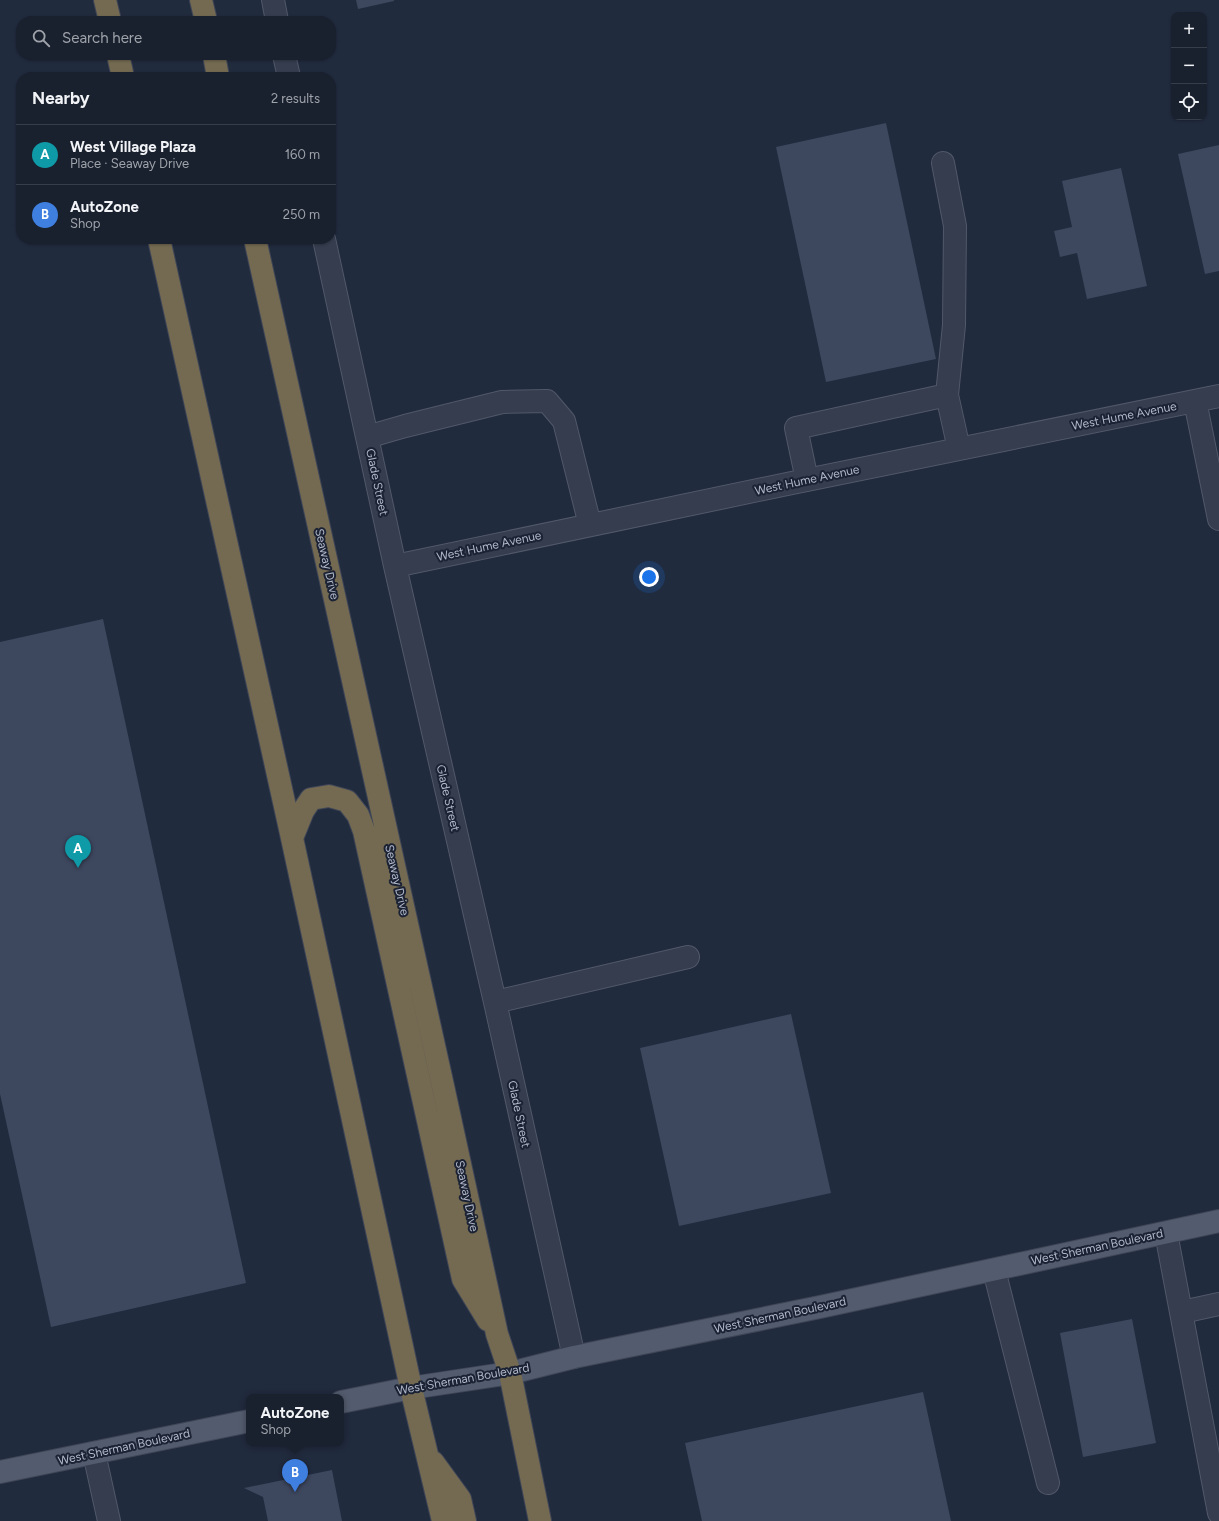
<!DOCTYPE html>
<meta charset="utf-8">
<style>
:root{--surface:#19202e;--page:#222836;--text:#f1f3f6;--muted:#9fa3aa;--line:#373e4a;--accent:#80a4ff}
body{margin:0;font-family:Figtree,sans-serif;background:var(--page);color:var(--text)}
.controls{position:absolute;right:12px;top:12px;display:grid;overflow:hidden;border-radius:8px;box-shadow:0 1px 3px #0004}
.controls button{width:36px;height:36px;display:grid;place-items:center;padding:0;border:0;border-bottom:1px solid var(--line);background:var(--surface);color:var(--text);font:20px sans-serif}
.you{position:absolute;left:649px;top:577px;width:14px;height:14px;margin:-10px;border:3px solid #fff;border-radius:50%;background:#1a73e8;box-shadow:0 0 0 6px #1a73e833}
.badge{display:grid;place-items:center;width:26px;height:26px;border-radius:50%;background:var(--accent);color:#fff;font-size:13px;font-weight:700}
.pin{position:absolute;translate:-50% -33px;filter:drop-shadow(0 1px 2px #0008)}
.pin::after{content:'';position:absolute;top:21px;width:14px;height:12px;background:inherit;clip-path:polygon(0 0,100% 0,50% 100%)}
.popup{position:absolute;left:246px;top:1394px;width:98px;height:52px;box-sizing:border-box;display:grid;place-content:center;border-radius:8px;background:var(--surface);filter:drop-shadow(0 1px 3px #0005);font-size:13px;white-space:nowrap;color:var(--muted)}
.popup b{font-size:15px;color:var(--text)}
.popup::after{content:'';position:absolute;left:50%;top:100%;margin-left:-8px;border:8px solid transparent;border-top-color:var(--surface)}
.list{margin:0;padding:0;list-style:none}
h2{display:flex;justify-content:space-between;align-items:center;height:52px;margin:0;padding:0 16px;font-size:17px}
h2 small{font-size:13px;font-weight:400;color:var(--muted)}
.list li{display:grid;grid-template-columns:26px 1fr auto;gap:12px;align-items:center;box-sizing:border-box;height:60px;padding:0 16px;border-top:1px solid var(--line)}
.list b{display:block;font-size:15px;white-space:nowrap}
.list p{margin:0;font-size:13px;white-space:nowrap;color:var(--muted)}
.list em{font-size:13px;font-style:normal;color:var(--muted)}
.icon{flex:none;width:22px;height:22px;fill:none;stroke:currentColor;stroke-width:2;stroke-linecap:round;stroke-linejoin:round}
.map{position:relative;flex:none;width:1219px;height:1521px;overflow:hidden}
.search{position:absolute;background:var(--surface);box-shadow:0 1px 3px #0004;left:16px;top:16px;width:320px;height:44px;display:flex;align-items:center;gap:10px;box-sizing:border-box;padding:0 14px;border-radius:16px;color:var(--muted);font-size:15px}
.panel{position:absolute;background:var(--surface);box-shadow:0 1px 3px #0004;left:16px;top:72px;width:320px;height:172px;border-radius:16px}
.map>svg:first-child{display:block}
.building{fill:#3d475e}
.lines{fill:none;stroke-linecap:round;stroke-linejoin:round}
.minor-casing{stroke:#515869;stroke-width:24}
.major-casing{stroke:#3f4657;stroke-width:24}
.highway-casing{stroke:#3e4556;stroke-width:24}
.minor{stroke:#353d4e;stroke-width:22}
.major{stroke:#535c6e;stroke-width:22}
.highway{stroke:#746a52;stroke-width:22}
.labels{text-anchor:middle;stroke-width:4;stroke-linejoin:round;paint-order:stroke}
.street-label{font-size:12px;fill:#b1b8c9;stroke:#1b2233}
</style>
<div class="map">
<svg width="1219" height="1521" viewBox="0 0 1219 1521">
<rect width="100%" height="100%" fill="#212b3e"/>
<path class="building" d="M356,0H394V1L358,9Z
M886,123L936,359L826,382L776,147Z
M1219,145V271L1205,274L1178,154Z
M1121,168L1147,286L1087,299L1077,253L1060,257L1054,231L1072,227L1062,181Z
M103,619L246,1283L51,1327L0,1094V642Z
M791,1014L831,1193L679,1226L640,1048Z
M1132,1319L1156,1443L1083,1457L1060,1333Z
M923,1392L951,1521H702L685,1443Z
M332,1470L342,1521H268L263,1497L244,1488Z"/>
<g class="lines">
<defs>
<path id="minor" d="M273,0L277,21
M284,55L289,77
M943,163L955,226L954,325L947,395L959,449
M324,239L395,566L495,1002L574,1357
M1195,401L1219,519
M367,437L405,426L502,402L547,401L564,421L590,525
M807,480L796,428L947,395
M395,566L792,483L1219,396
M495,1002L688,957
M1166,1233L1219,1513
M994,1270L1048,1483
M1182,1312L1219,1304
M94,1453L109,1521"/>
<path id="major" d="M341,1402L411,1388L510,1373L574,1357L820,1307L1219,1221
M0,1472L249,1421"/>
<path id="highway" d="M105,0L110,21
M201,0L206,21
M118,55L123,77
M214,55L218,77
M159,239L292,838L411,1388L443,1521
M255,239L443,1086L497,1334L510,1373L540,1521
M292,838L303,811L311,799L329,796L347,801L358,815L364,831L463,1279L488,1320
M433,1462L460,1499L465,1521"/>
</defs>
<use href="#minor" class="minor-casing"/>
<use href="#major" class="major-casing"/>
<use href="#highway" class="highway-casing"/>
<use href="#minor" class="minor"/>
<use href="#major" class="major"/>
<use href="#highway" class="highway"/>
</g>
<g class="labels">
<g class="street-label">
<text transform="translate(1124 416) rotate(-11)" y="4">West Hume Avenue</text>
<text transform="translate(807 480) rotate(-12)" y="4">West Hume Avenue</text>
<text transform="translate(377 482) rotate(78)" y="4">Glade Street</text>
<text transform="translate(489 546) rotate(-12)" y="4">West Hume Avenue</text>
<text transform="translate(327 564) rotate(77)" y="4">Seaway Drive</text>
<text transform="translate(448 798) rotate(77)" y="4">Glade Street</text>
<text transform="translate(397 880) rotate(77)" y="4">Seaway Drive</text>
<text transform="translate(519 1114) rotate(78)" y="4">Glade Street</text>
<text transform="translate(467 1196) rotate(78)" y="4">Seaway Drive</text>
<text transform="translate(1097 1247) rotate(-12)" y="4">West Sherman Boulevard</text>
<text transform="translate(780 1315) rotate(-12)" y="4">West Sherman Boulevard</text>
<text transform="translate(463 1379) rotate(-10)" y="4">West Sherman Boulevard</text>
<text transform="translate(124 1447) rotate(-12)" y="4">West Sherman Boulevard</text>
</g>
</g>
</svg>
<div class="controls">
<button>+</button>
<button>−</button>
<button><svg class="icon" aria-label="locate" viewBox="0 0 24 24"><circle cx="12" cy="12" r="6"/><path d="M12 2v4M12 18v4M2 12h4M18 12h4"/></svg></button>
</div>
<div class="you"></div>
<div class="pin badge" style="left:78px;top:868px;background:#0f9aa8">A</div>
<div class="pin badge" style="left:295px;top:1492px;background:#3f7fe0">B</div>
<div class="popup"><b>AutoZone</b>Shop</div>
<div class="search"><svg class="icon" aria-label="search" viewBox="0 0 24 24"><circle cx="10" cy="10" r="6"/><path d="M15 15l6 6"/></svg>Search here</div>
<section class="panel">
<h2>Nearby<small>2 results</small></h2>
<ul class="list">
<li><span class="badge" style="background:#0f9aa8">A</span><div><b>West Village Plaza</b><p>Place · Seaway Drive</p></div><em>160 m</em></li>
<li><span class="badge" style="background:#3f7fe0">B</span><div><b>AutoZone</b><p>Shop</p></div><em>250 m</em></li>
</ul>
</section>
</div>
